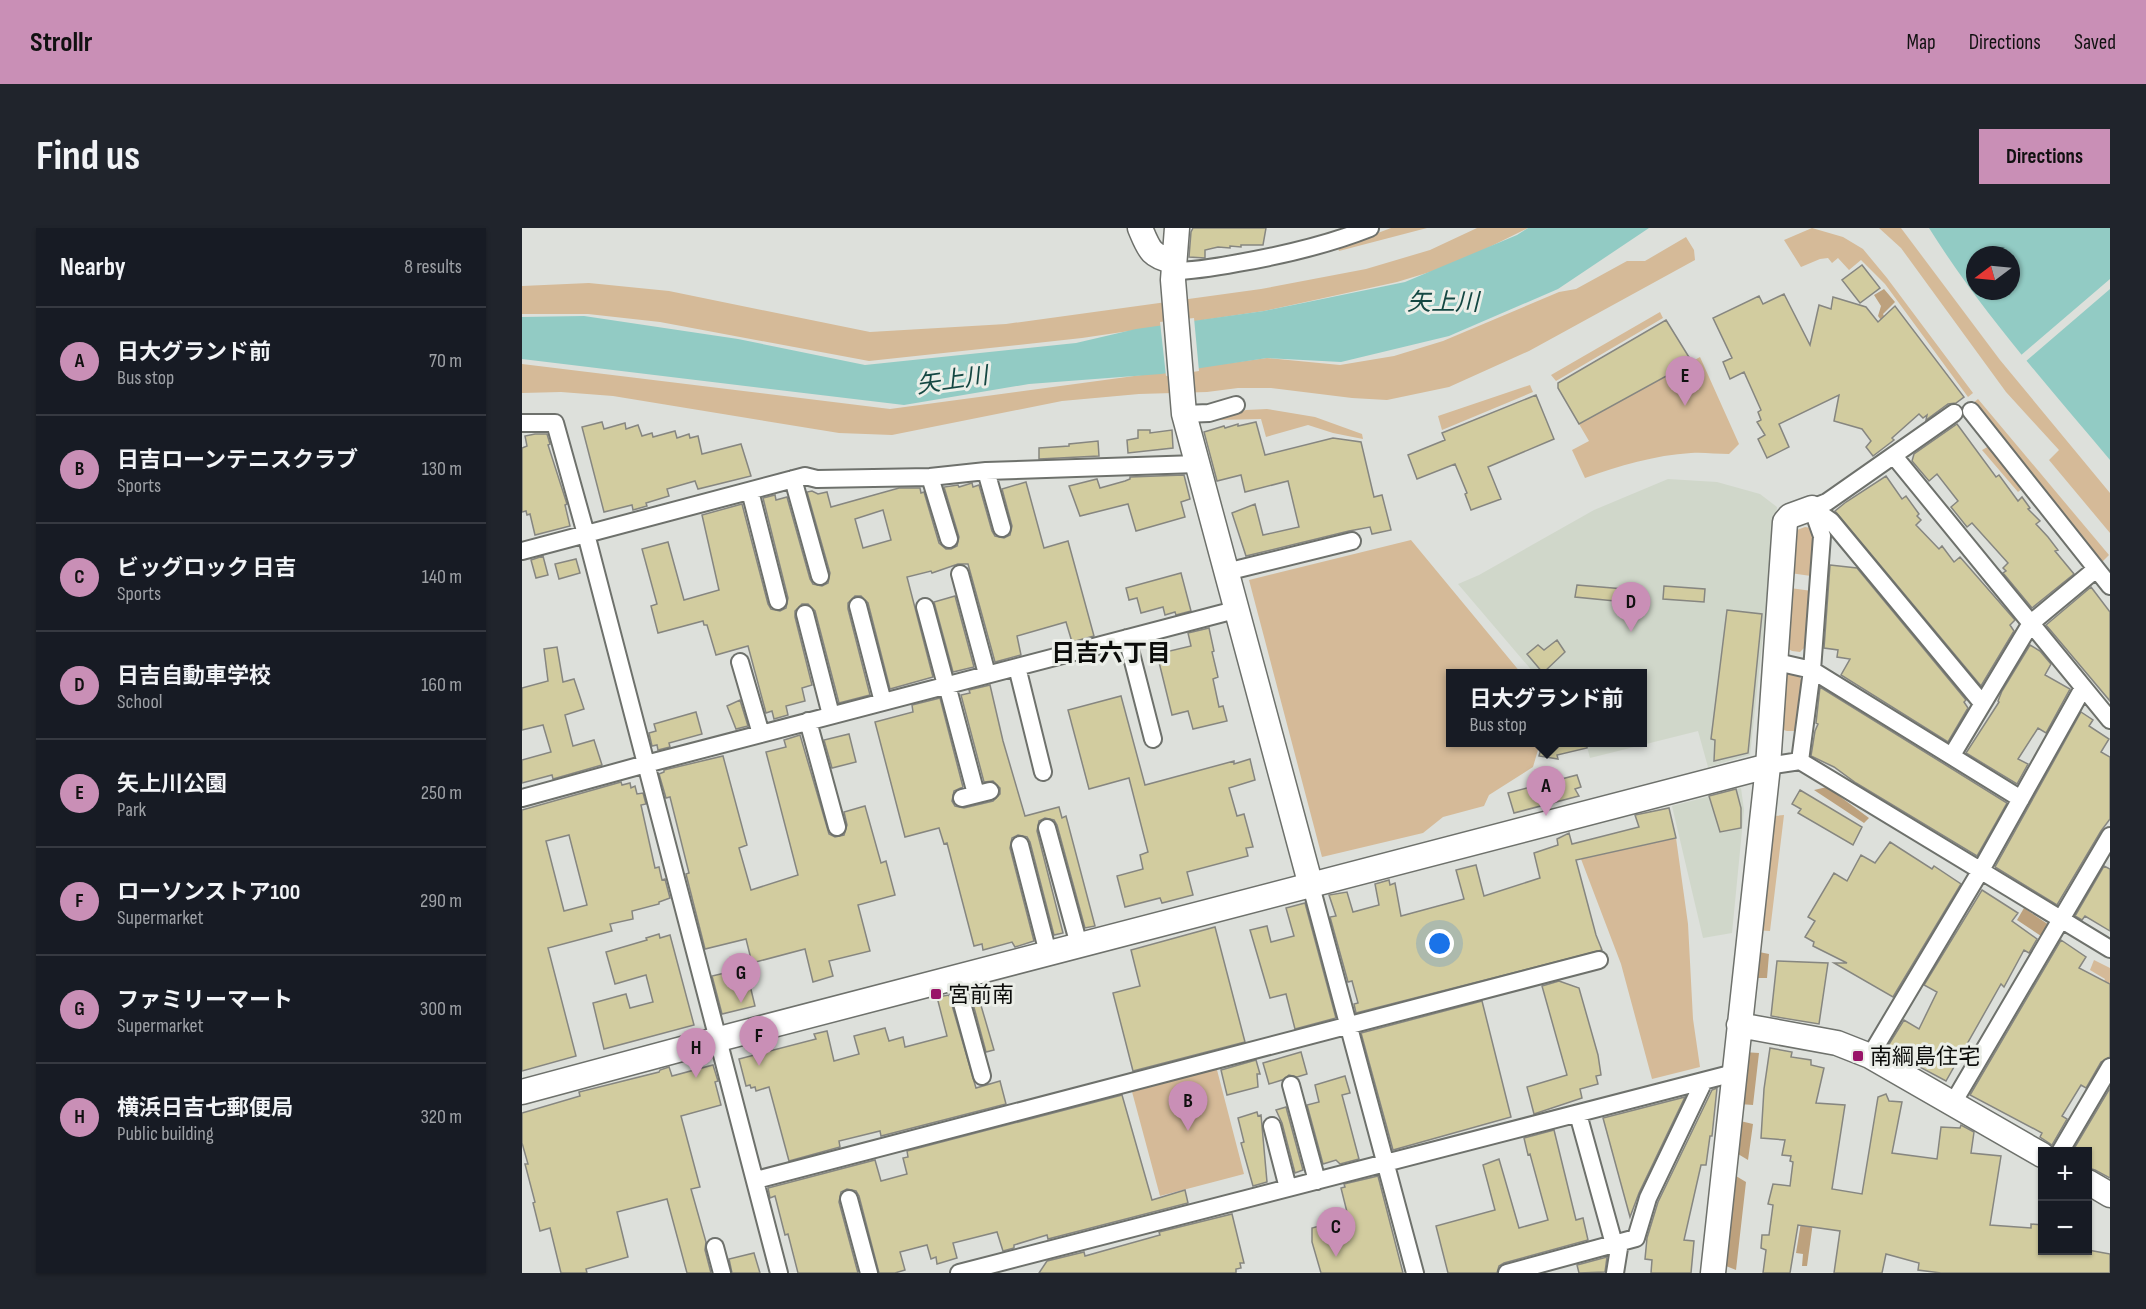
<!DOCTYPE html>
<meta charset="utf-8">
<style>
:root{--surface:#171b24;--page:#20242c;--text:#f1f3f6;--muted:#9ea1a6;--line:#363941;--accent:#c98fb6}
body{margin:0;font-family:"Sofia Sans Condensed","Noto Sans JP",sans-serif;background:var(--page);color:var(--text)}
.controls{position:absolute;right:18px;bottom:18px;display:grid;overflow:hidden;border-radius:0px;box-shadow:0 2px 4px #0004}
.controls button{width:54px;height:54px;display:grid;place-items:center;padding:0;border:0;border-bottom:2px solid var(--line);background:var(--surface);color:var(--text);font:30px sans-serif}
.compass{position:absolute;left:1444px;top:18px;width:54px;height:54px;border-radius:50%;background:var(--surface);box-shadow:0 2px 4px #0004;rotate:254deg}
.you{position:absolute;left:918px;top:716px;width:21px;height:21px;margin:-15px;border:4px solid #fff;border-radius:50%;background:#1a73e8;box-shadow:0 0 0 9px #1a73e833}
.badge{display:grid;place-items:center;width:39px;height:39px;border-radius:50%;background:var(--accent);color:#111;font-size:20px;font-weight:700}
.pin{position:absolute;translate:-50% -50px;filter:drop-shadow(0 2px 3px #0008)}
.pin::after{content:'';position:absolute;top:32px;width:21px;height:18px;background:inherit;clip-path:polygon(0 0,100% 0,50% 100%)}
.popup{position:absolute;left:924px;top:441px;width:201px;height:78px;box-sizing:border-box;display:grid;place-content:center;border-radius:0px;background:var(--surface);filter:drop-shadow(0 2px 4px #0005);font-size:20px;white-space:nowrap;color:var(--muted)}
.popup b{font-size:22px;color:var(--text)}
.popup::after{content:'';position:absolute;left:50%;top:100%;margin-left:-12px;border:12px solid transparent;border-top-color:var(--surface)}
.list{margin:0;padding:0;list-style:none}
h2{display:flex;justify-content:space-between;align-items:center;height:78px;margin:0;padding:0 24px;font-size:26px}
h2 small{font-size:20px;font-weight:400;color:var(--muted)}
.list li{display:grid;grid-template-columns:39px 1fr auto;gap:18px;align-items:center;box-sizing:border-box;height:108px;padding:0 24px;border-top:2px solid var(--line)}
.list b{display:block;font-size:22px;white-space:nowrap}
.list p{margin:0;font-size:20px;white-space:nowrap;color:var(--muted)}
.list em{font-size:20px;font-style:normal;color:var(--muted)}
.map{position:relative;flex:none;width:1588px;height:1045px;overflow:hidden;border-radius:0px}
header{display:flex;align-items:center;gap:36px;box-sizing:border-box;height:84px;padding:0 30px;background:var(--accent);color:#111}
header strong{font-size:28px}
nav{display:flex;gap:33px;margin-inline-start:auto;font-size:21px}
.intro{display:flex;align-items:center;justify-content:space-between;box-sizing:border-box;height:144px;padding:0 36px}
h1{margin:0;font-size:42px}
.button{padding:15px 27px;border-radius:0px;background:var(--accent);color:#111;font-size:21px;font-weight:700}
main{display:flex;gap:36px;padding:0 36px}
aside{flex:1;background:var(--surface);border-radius:0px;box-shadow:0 2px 4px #0004}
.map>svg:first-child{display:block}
.built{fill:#d0d7ca}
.green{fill:#d5ba98}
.forest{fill:#bda17d}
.water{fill:#92cbc4;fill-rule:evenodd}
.pier{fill:#dde0db}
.building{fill:#d2cc9f;stroke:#868680;stroke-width:1.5;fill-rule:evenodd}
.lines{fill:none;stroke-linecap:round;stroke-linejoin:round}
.street-casing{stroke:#6e716c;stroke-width:20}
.secondary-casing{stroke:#6e716c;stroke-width:27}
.street{stroke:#fff;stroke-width:16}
.secondary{stroke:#fff;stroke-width:24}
.poi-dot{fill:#991468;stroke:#ebeee8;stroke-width:2}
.labels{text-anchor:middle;stroke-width:6;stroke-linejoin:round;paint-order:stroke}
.poi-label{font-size:22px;fill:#0b0c0a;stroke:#ebeee8;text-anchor:start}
.water-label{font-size:24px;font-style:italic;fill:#144742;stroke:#ebeee8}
.neighbourhood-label{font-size:24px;font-weight:bold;fill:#0b0c0a;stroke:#ebeee8}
</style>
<header>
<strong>Strollr</strong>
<nav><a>Map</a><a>Directions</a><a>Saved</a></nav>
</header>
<div class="intro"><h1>Find us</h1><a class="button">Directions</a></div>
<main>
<aside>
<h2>Nearby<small>8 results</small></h2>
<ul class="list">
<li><span class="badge">A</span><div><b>日大グランド前</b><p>Bus stop</p></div><em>70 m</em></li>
<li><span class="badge">B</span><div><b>日吉ローンテニスクラブ</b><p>Sports</p></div><em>130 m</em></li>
<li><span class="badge">C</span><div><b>ビッグロック 日吉</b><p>Sports</p></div><em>140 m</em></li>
<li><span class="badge">D</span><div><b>日吉自動車学校</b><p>School</p></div><em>160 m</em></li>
<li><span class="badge">E</span><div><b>矢上川公園</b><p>Park</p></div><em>250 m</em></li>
<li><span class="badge">F</span><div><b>ローソンストア100</b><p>Supermarket</p></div><em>290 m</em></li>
<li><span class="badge">G</span><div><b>ファミリーマート</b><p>Supermarket</p></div><em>300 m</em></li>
<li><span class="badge">H</span><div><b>横浜日吉七郵便局</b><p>Public building</p></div><em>320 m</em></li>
</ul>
</aside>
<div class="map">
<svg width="1588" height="1045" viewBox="0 0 1588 1045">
<rect width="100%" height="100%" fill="#dde0db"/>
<path class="built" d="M1146,251L1195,254L1238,266L1255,279L1228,527L1186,539L1176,503L1068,530L1064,515L1120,514V446L1012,445L936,356L957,347L1072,282Z
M1219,560L1222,582L1210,705L1181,710L1150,578Z"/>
<path class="green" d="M869,0H905L817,23L816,20Z
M955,0H1006L931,37L875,54L742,83L560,110L347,133L138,94L66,86H0V58L67,55L147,63L348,104L484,96L739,61L844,41L908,22Z
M1290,0L1321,9L1341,21L1365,50L1451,165L1446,169L1363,56L1339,32L1327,42L1316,30L1310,35L1306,30L1298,31L1279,39L1262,12Z
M1357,0H1379L1478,132L1588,265V305L1527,232L1537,222L1484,164L1379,20Z
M1164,9L1172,22L1173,32L1007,123L927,159L865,172L830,170L749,160H716L685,164L617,166L540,173L370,207L317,205L91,168L39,164L0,165V136L368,181L745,130L818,137L872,128L921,113L1037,64L1054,61L1105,33H1123Z
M1138,84L1141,90L1034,153L1029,147Z
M1178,129L1217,216L1207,226C1194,226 1181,224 1169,225C1133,227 1097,238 1063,250L1050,222L1067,213L1057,196Z
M1008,157L1011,164L920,202L916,188Z
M1456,171L1587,327L1578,336L1450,176Z
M745,181L793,189L840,206L841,211L811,205L786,197L744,209L739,191L695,192L724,182Z
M1469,217L1501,260L1496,264L1460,222Z
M1283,299L1289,300L1294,307L1289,348L1268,345L1272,308L1275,302Z
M889,312L999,445L928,446V514L1018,515L1011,539L967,567L962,578L921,589L901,605L800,629L727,352Z
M1268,360L1290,363L1284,418L1278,424L1270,423L1263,419Z
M1269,445L1277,447L1281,457L1275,503H1265L1255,500L1261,449Z
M1262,587L1248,703L1233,702L1252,588Z
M1154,610L1166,696L1171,791L1178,839L1130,851L1099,736L1059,631Z
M1572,732L1588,740V755L1580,769L1576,767L1583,751L1568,742Z
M694,838L722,946L638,968L609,860Z"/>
<path class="forest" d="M1362,61L1373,74L1361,86L1363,90L1359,92L1356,88L1359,78L1352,67Z
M1305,559L1347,590L1342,595L1292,562Z
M1502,680L1527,697L1522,710L1495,692Z
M1232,723L1247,726L1245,750H1229Z
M1221,824L1237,825L1231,877L1217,876Z
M1214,892L1231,896L1226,932L1211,923Z
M1209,945L1224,954L1214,1042L1199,1036Z
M1284,963L1295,965L1285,1038H1280L1281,1026L1274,1025Z"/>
<path class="water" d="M1006,0H1127L1036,61L927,108L819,134L745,130L639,146L507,156L382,177L0,131V89L62,88L216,111L343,137L554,115L614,101L742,83L883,54L995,7Z
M1407,0H1588V232C1525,157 1459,83 1407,0ZM1453,27H1489V63H1453Z"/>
<path class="pier" d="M1588,51V61L1503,134L1498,128Z
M672,90L677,143L644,148L638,94Z"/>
<path class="building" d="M671,0H744L741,17H719V19L708,18V20L696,19L683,22V30L667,29L669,4Z
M1340,37L1358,60L1338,75L1320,52Z
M1262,66L1288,117L1297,77L1309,81L1311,69L1344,79L1356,94L1373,78L1442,169L1434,175L1426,176L1404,192L1405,187L1401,190L1397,186L1370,210L1372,212L1351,228L1344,219L1349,213L1340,201L1312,193L1317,167L1257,196L1267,219L1245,230L1236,211L1243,207L1235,194L1239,192L1236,184L1239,182L1222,144L1208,151L1201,134L1210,130L1191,90L1237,68L1241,76Z
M1144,92L1170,134L1057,196L1036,160V155Z
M1014,167L1032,211L966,239L979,271L949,282L943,266L945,265L933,236L895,251L886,227L923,212L920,205Z
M80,194L82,201L103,195L104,201L116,197L120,208L130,205L131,209L153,203L155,210L167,206L168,210L176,208L180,226L219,216L229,248L176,261L173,253L145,261L147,268L124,275L125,278L111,282L110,277L82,284L60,199Z
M734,194L743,227L811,210L839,214L852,269L860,267L869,302L850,306L848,299L827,303L724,328L710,285L733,276L741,307L777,299L766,253L723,264L719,247L695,253L682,204L702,198L703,200L716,196V198Z
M1435,196L1474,249L1477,247L1496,273L1500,269L1508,280L1506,281L1518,293L1514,296L1526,309L1536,322L1533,323L1552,346L1510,380L1481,345L1484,343L1481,340L1486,335L1450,295L1445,299L1429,279L1436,273L1415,246L1407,253L1390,233L1392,226Z
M616,202H628V205L650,202L651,220L606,225L605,212L616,210Z
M13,206H25L28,216L26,217L45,276L43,277L48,298L13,307L8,286L5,287L4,283L0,284V220L5,218L3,208Z
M576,213L577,228L517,231V220L547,218V216Z
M662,247L668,271L659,274L663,289L614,303L606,276L558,288L547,258L575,251L578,260L603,253L608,251V249Z
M1364,248L1380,271L1384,268L1397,286L1395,288L1399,292L1394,297L1417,321L1420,318L1432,334L1438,329L1493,392L1488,397L1492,403L1459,458L1313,283L1324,274Z
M504,254L522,320L546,313L572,408L550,414L544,394L495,408L499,427L473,434L446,336H436L410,345L409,343L385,349L411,449L368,461L346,375L339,368H333L326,375V381L348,467L317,475L293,383L286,376H280L273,383V389L290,457L280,460L283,473L264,478L266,487L252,491L250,483L244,485L226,418L194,427L185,397H182L181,393L136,405L129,378L135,376L120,321L146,314L162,372L197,362L180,287L220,276L246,376L249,381L258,383L264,380L266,370L241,270L253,267L254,272L265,269L288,351L291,356L300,358L306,355L308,345L285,264L290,263L296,266L305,264L309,279L377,260H398L399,265L402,264L417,315L424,321H429L435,318L437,309L422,259L436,257L437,259L450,255L451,259L457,257L470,303L473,308L482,310L488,307L490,298L480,261ZM361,282L369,312L341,320L333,291Z
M21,328L26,347L14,350L9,332Z
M54,331L58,345L37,351L33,336Z
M1308,337L1335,340L1444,472L1442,474L1446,480L1426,514L1319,447L1328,431L1315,429L1316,422L1302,420Z
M659,345L669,383L654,387L653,384L643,387L641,379L619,385L615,370L607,372L604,360Z
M1055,357L1114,362L1113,375L1053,369Z
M1142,358L1183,361L1182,374L1141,371Z
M1569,359L1588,384V473L1524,397Z
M433,368L452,439L431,444L412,374Z
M1205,382L1240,386L1226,525L1192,533L1193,512L1189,511Z
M687,400L692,423L690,424L696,449L691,451L697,479L701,478L705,493L671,501L666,483L650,487L635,426L669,418L666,405Z
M1035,412L1043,424L1021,445L1005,426L1016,417L1022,422Z
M1508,417L1518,423L1529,436L1523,447L1548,461L1524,505L1516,500L1496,531L1506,536L1495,556L1444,525L1477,474L1476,473L1480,463Z
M35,419L41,454L52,451L62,481L43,487L51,518L72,512L80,537L31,551L30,547L0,555V532L29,524L21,497L0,502V460L26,453L22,421Z
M468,457L481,513L503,588L537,579L540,590L544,588L573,698L563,700L535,597L532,592L523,590L517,593L515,603L541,705L532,707L508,614L505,609L496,607L490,610L488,620L512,713L493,719L490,714L461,722L460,716L452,718L425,615L422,616L417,600L383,609L353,494L391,484L390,477L418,470L441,559L432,563L430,573L433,578L442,580L471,573L478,566V560L471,553L462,554L439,467L448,465L447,462Z
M1298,459L1485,575L1455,628L1334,555L1312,539L1289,528L1293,503L1296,496L1294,495Z
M599,468L623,557L712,533V536L728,531L733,552L707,560L715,588L722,586L731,619L724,620L726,628L665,644L671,667L640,675L638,670L603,679L595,648L621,641L618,627L626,624L607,550L567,561L546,482Z
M218,472L226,498L214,501L205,478Z
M174,484L180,506L147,515L148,519L136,522L135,517L130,518L127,505L134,503L132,496Z
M1559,484L1571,492L1567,498L1587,511L1579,524L1588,529V591L1579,603L1535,677L1473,639Z
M327,506L334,534L310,540L302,512Z
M278,507L307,606L313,609L322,607L325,597L322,584L343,578L359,635L364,633L373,667L336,677L348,723L307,733L311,748L291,754L283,721L230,735L224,711L183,721L164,646L167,645L148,569L144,570L137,546L142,544V542L201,528L225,617L217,620L229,662L276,647L244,524L264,519L262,512Z
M1021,514H1065V520L1035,527L1036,531L1017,528Z
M1055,547L1059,559L1053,561L1057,568L992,585L986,565Z
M99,554L100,557L108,555L109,560L113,558L115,566L121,565L124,576L119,577L133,640L137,639L140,652L143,651L148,670L137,674V676L110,683L111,691L88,696L90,703L26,720L54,828L0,843V582ZM47,607L65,677L42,683L24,613Z
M1214,561L1219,580V600L1198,604L1187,568Z
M1278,562L1340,599L1331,617L1276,585L1279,581L1270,576Z
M1147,580L1154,610L1054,632L1074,707L1080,722L834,785L832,776L836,775L830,753L826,754L808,689L814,688L807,667L825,664L831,684L857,677L853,656L867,652L868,657L873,655L879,688L942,671L934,642L954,637L962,668L1018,650L1012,625L1036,617L1035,611L1047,605L1050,616L1117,599L1113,587Z
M1368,614L1410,641L1412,638L1439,656L1371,769L1312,735H1325L1291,718L1292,714L1283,709L1293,693L1286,689L1312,645L1325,653L1339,627L1353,635Z
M1582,638L1588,641V703L1563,688L1560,692L1553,688Z
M1460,662L1496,685L1490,693L1515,711L1507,725L1502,722L1482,759L1479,756L1424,853L1364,821L1382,792L1397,801L1415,764L1402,757Z
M783,675L814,790L773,801L764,766L748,770L728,702L745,698L749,714L772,708L764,680Z
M693,699L723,814L611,843L591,765L618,758L609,722Z
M137,706L138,710L148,707L172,797L82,821L71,775L104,766L108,780L131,774L124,747L93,756L84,724L125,712L124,710Z
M1539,712L1564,729L1557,740L1588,756V829L1579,834L1564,860L1559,857L1540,888L1545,891L1530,917L1518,909L1520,905L1448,867Z
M1255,733L1306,735L1297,796L1249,788Z
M203,745L204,750L225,745L233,778L200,786L190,748Z
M1037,753L1057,760L1076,827L1079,847L1074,848L1076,856L1058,861L1060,870L1012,886L1005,859L1045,847L1020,758Z
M427,767L454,860L478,853L484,876L359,908L358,903L317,913L318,919L267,933L247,859L234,863L233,859L229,860L228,857L224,858L217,831L294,811L292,806L305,803L312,833L337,826L332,808L363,800L367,813L381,809L383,819L425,808L415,769Z
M450,772L458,774L472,822L464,824Z
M960,773L989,889L871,922L839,805Z
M1248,820L1270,824L1269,829L1289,832V837L1302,840L1294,875L1323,877L1310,961L1340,966L1356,869L1364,866L1367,873L1380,874L1370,925L1415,931L1419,899L1438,900L1439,897L1452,904L1449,925L1479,928L1468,997L1509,1000V996L1521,997V1023L1566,1022L1588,1026V1045H1419L1396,1042L1397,1035L1364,1026L1360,1045H1312L1318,1003L1276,997L1268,1045H1241L1244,1022L1239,1020L1240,1007H1247L1251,977L1246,976L1251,956L1268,958L1271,934L1268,933L1269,928L1260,927L1263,912L1239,910L1242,861Z
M779,824L785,846L775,849L767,847L760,852L747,856L741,835Z
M734,832L738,846H735L736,859L705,867L699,842Z
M191,837L196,853L193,854L199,877L159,888L178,959L169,961L184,1014L183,1022L189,1045H165L145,971L95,984L106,1029L64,1041L65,1045H39L28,1000L18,1003L11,975L13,974L3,936H6L0,915V885L58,868L57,864L137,844L138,842L147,839L150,848Z
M823,848L828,865L820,867L837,931L818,936L814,932L801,936L785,877L797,874L793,857Z
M1195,860L1190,908H1188L1184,937H1179L1162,1012L1172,1013L1169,1045H1129L1130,1032L1123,1031L1125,1010L1136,974L1190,862Z
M1588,860V950L1573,942L1566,940V924H1550Z
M600,867L630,972L663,962L666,975L526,1011L525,1007L492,1017V1020L481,1023L475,1004L431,1015L435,1030L415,1036L414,1029L409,1031L405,1017L378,1024L383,1042L373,1045H357L337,968L334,963L325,961L319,964L317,974L336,1045H276L266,1006L263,1007L253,968L248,970L246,960L353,932L359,953L385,946L381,930L386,929L385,923Z
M1163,869L1117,965L1108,989L1081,890Z
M764,879L781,942L773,945L760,895L754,882Z
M735,884L736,888L739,887L745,954L731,958L719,915L722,914L716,890Z
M1032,902L1054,992L1061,990L1066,1012L982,1035L977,1038L975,1045H926L914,998L973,982L961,937L977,931L997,1000L1026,992L1008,926L1006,927L1002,910Z
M856,948L881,1045H799L790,1014V1000L812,994L810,988L825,984L819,960L823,959L822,956Z
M710,986L722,1035H718L719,1040L714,1041V1045H517L525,1033L562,1024L563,1028L638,1007L637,1004Z
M232,1025L238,1045H210L207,1031Z
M1085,1029L1083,1044L1057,1045L1055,1037Z"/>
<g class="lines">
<defs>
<path id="street" d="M651,43C673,43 695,39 716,35C762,27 805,17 848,0
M1449,183L1588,358
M662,186L687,185L714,177
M0,195H33L64,306L257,1045
M1372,228L1588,492
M464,243L480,300
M408,249L427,311
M271,251L298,348
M228,263L256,373
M1290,280L1309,293L1460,475
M1290,280L1305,274L1432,185
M0,323L283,248L295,251L408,249L464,243L675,236
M704,344L830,313
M438,346L465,446
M336,378L361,474
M403,379L424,457
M283,386L309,487
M605,410L631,511
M218,434L239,506
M1255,434L1290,442L1499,571
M495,439L521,544
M425,457L454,566
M286,493L315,599
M1430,527L1509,395L1574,341
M1278,533L1290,442L1300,308L1290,280
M1246,538L1278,533L1588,721
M0,570L124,536L713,382
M440,570L468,563
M525,600L557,717
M498,617L526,725
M789,658L893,1045
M433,750L460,848
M1348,828L1459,642L1561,460
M769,857L795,953
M1431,875L1588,608
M1056,886L1092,1016
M750,898L766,960
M1538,924L1588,839
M234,952L1077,732
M327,971L347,1045
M193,1019L200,1045
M437,1045L1212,845
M985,1045L1114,1010L1126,970L1182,853
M1093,1045L1098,1014"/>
<path id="secondary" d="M618,0C627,21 628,28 651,33
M655,0L651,52L662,186L789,658
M1217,797L1315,815L1348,828L1520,927
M0,864L197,811L1246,538
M1566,954L1588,967
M1191,1045L1246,538L1263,294L1268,288L1290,280"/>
</defs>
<use href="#street" class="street-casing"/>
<use href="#secondary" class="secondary-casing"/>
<use href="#street" class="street"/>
<use href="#secondary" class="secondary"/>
</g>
<g class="poi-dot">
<rect x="408" y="760" width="12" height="12" rx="3"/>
<rect x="1330" y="822" width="12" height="12" rx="3"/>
</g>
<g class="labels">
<g class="poi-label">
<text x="426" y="774">宮前南</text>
<text x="1348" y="836">南綱島住宅</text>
</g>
<g class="water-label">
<text x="921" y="82">矢上川</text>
<text transform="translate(430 152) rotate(-8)" y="8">矢上川</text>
</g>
<g class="neighbourhood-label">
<text x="589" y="433">日吉六丁目</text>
</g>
</g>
</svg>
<div class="controls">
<button>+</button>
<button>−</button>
</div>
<svg class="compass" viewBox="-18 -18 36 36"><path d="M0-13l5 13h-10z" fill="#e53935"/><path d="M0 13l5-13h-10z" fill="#9ea1a6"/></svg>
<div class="you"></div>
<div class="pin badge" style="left:1024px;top:588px">A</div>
<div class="popup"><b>日大グランド前</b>Bus stop</div>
<div class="pin badge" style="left:666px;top:903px">B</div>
<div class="pin badge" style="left:814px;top:1029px">C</div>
<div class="pin badge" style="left:1109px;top:404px">D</div>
<div class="pin badge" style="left:1163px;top:178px">E</div>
<div class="pin badge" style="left:237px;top:838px">F</div>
<div class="pin badge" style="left:219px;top:775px">G</div>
<div class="pin badge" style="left:174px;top:850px">H</div>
</div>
</main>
